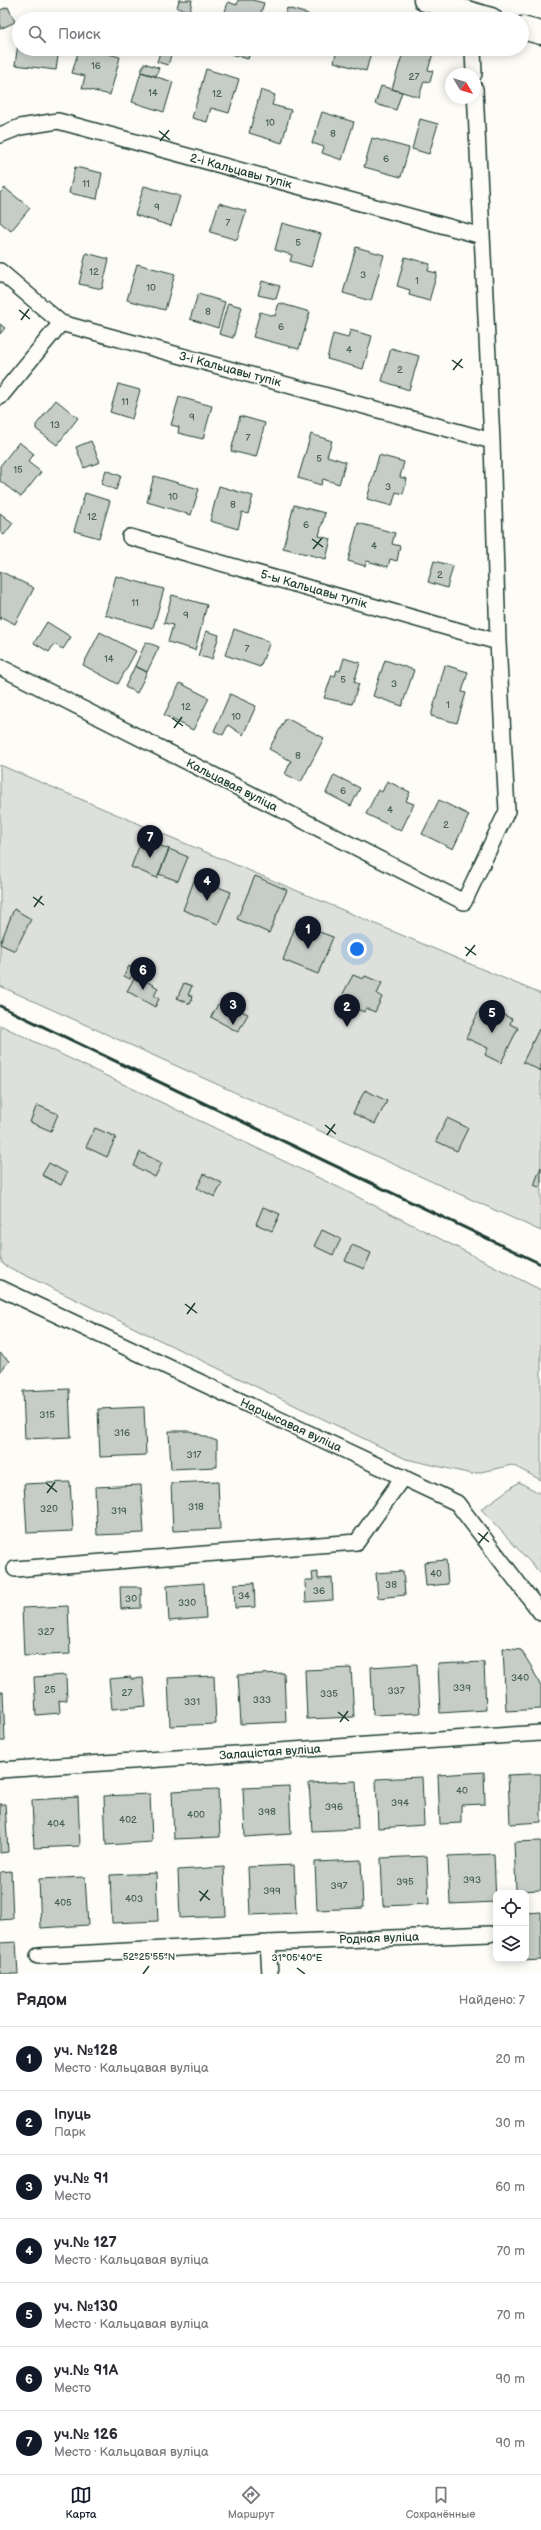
<!DOCTYPE html>
<html lang="ru">
<meta charset="utf-8">
<style>
:root{--surface:#fff;--page:#f7f7f7;--text:#2b2b33;--muted:#7c7c81;--line:#e1e1e2;--accent:#111827}
body{margin:0;font-family:"Balsamiq Sans",sans-serif;background:var(--page);color:var(--text)}
.controls{position:absolute;right:12px;bottom:12px;display:grid;overflow:hidden;border-radius:8px;box-shadow:0 2px 10px #0003}
.controls button{width:36px;height:36px;display:grid;place-items:center;padding:0;border:0;border-bottom:1px solid var(--line);background:var(--surface);color:var(--text);font:20px sans-serif}
.compass{position:absolute;left:445px;top:68px;width:36px;height:36px;border-radius:50%;background:var(--surface);box-shadow:0 2px 10px #0003;rotate:128deg}
.you{position:absolute;left:357px;top:949px;width:14px;height:14px;margin:-10px;border:3px solid #fff;border-radius:50%;background:#1a73e8;box-shadow:0 0 0 6px #1a73e833}
.badge{display:grid;place-items:center;width:26px;height:26px;border-radius:50%;background:var(--accent);color:#fff;font-size:13px;font-weight:700}
.pin{position:absolute;translate:-50% -33px;filter:drop-shadow(0 1px 2px #0008)}
.pin::after{content:'';position:absolute;top:21px;width:14px;height:12px;background:inherit;clip-path:polygon(0 0,100% 0,50% 100%)}
.list{margin:0;padding:0;list-style:none}
h2{display:flex;justify-content:space-between;align-items:center;height:52px;margin:0;padding:0 16px;font-size:17px}
h2 small{font-size:13px;font-weight:400;color:var(--muted)}
.list li{display:grid;grid-template-columns:26px 1fr auto;gap:12px;align-items:center;box-sizing:border-box;height:64px;padding:0 16px;border-top:1px solid var(--line)}
.list b{display:block;font-size:15px;white-space:nowrap}
.list p{margin:0;font-size:13px;white-space:nowrap;color:var(--muted)}
.list em{font-size:13px;font-style:normal;color:var(--muted)}
.icon{flex:none;width:22px;height:22px;fill:none;stroke:currentColor;stroke-width:2;stroke-linecap:round;stroke-linejoin:round}
.map{position:relative;flex:none;width:541px;height:1974px;overflow:hidden}
.search{position:absolute;background:var(--surface);box-shadow:0 2px 10px #0003;left:12px;right:12px;top:12px;height:44px;display:flex;align-items:center;gap:10px;box-sizing:border-box;padding:0 14px;border-radius:22px;color:var(--muted);font-size:15px}
.sheet{height:500px;background:var(--surface)}
nav{display:flex;justify-content:space-around;align-items:center;box-sizing:border-box;height:56px;border-top:1px solid var(--line);background:var(--surface);font-size:11px;color:var(--muted)}
nav a{display:grid;justify-items:center;gap:2px}
nav .on{color:var(--accent)}
.map>svg:first-child{display:block}
.green{fill:#dde0db;stroke:#7e8e88}
.building{fill:#c6cdc7;stroke:#1f3d34}
.lines{fill:none;stroke-linecap:round;stroke-linejoin:round}
.street-casing{stroke:#1f3d34;stroke-width:18}
.secondary-casing{stroke:#1f3d34;stroke-width:25}
.street{stroke:#fdfcf7;stroke-width:15}
.secondary{stroke:#fdfcf7;stroke-width:22}
.rail{stroke:#1f3d34;stroke-width:3}
.ticks{fill:none;stroke:#1f3d34;stroke-width:1.5}
.labels{text-anchor:middle;stroke-width:3;stroke-linejoin:round;paint-order:stroke}
.number-label{font-size:10px;fill:#496159}
.street-label{font-size:12px;fill:#1f3d34;stroke:#fdfcf7}
.ticks-label{font-size:10px;text-anchor:middle;fill:#1f3d34;stroke:#fdfcf7;stroke-width:3;stroke-linejoin:round;paint-order:stroke}
</style>
<div class="map">
<svg width="541" height="1974" viewBox="0 0 541 1974">
<rect width="100%" height="100%" fill="#fdfcf7"/>
<filter id="ink" filterUnits="userSpaceOnUse"><feTurbulence type="fractalNoise" baseFrequency=".025" numOctaves="2"/><feDisplacementMap in="SourceGraphic" scale="8" xChannelSelector="R" yChannelSelector="G"/><feConvolveMatrix kernelMatrix="1 2 1 2 8 2 1 2 1" color-interpolation-filters="sRGB"/></filter>
<g filter="url(#ink)">
<path class="green" d="M0,765L541,994V1231L0,986Z
M0,1025L342,1189L541,1290V1480L512,1465L472,1474L406,1459L4,1265L0,1258Z
M519,1482L541,1494V1574L481,1509Z"/>
<path class="building" d="M179,0H192L190,11L177,8Z
M238,0H252L264,3L259,19H223L228,2L237,5Z
M8,7L15,22L0,29V10Z
M287,8L308,14L306,19H284Z
M19,36V49H59L56,70L15,65Z
M79,49H89L120,57L110,95L82,88L85,76L72,73Z
M161,49H173L168,65L157,62Z
M233,49H251L248,59L231,54Z
M294,49H310L309,53Z
M337,49H372L366,71L334,62Z
M404,49L434,50L428,70L433,71L430,82L424,81L419,97L392,89Z
M144,63L159,68L156,76L141,72Z
M206,69L239,79L229,113L211,108L207,122L192,118Z
M141,72L173,82L164,112L132,102Z
M381,86L402,92L396,110L375,104Z
M261,90L275,95L272,105L291,110L282,143L249,133Z
M322,112L354,122L342,160L322,153L324,147L312,143Z
M420,119L438,124L429,154L412,149Z
M372,138L409,148L401,177L364,167Z
M75,167L102,173L97,199L69,193Z
M144,186L180,196L171,226L135,215Z
M5,188L30,208L11,231L0,222V193Z
M219,203L246,211L237,240L210,232Z
M282,223L321,234L311,267L290,261L292,255L275,250Z
M356,247L384,255L371,301L343,293Z
M86,253L109,259L102,289L79,284Z
M405,257L430,264L428,271L437,273L429,301L409,295L410,290L397,286Z
M137,264L175,274L165,310L127,300Z
M262,281L280,286L276,299L258,295Z
M198,294L225,302L218,328L190,319Z
M228,303L242,307L233,338L219,334Z
M279,303L310,312L299,349L253,337L260,312L275,316Z
M0,324L5,328L0,334Z
M350,330L372,336L363,369L327,359L333,334L348,338Z
M391,348L419,356L409,390L382,381Z
M118,384L140,390L132,419L110,412Z
M179,397L212,406L203,439L178,433L179,427L171,425Z
M56,400L78,418L57,445L36,429V425Z
M240,416L265,423L256,457L231,451Z
M311,434L332,441L327,456L346,462L339,484L323,479L321,485L298,478Z
M91,441L100,462L84,468L76,447Z
M19,442L34,454L28,462L41,472L21,497L0,481V466Z
M379,455L404,462L400,477L407,479L403,494L396,492L392,506L367,499Z
M106,470L121,476L116,490L101,484Z
M154,476L199,489L191,515L147,502Z
M219,486L253,496L248,514L242,512L238,529L210,521Z
M85,493L110,501L99,538L74,531Z
M294,505L325,513L319,536L331,539L326,559L283,548Z
M0,513L13,523L4,535L0,532Z
M358,523L395,533L392,544L400,546L397,561L390,559L388,567L367,561L365,566L348,561Z
M434,561L453,566L447,588L428,582Z
M0,571L34,588L15,624L1,617L0,620Z
M116,576L164,589L153,628L105,615Z
M172,595L207,605L195,650L168,642L173,625L164,623Z
M47,622L71,637L63,649L54,644L49,652L34,643Z
M234,629L270,642L260,667L225,655Z
M206,631L219,635L212,659L198,656Z
M100,632L136,651L118,684L83,665Z
M146,642L159,647L147,672L135,666Z
M344,658L360,663L354,682L359,684L352,704L324,698L332,675L335,676L337,670L340,671Z
M385,660L414,670L402,706L373,696Z
M445,665L468,672L462,692L466,693L457,723L431,716Z
M135,666L147,672L137,693L125,687Z
M180,683L209,698L193,730L164,715Z
M230,694L256,706L243,735L228,725L223,735L214,731Z
M286,718L324,738L301,782L285,774L291,761L269,749Z
M334,775L360,788L351,806L326,793Z
M387,781L410,792L406,801L414,804L401,831L366,814L378,790L382,792Z
M439,800L469,815L453,849L422,834Z
M142,839L169,849L157,878L131,867Z
M169,849L188,857L178,881L159,874Z
M255,876L287,890L269,933L237,919Z
M195,878L231,892L218,924L183,910Z
M14,909L31,919L15,951L0,944Z
M295,927L313,934L314,930L333,937L318,974L283,960Z
M129,966L135,969L130,979L124,976Z
M136,975L158,988L154,996L159,999L155,1007L127,991Z
M353,975L363,979L365,976L382,983L377,994L382,997L375,1012L366,1008L364,1012L339,1001Z
M184,983L192,986L188,995L193,996L190,1004L177,998Z
M218,1004L237,1014L239,1010L248,1014L238,1032L211,1017Z
M480,1009L491,1015L494,1010L512,1019L510,1024L518,1028L501,1063L485,1055L488,1048L466,1038Z
M539,1029L541,1030V1071L523,1062Z
M365,1090L387,1101L375,1124L353,1113Z
M37,1105L58,1114L51,1131L30,1122Z
M447,1118L468,1128L457,1151L436,1141Z
M95,1128L116,1137L107,1157L86,1147Z
M140,1152L162,1163L155,1177L134,1166Z
M49,1163L67,1173L61,1185L42,1175Z
M541,1167V1188L534,1185Z
M204,1174L222,1183L215,1197L197,1188Z
M263,1207L280,1214L272,1231L256,1224Z
M322,1230L341,1239L333,1255L314,1246Z
M352,1245L371,1253L364,1269L345,1261Z
M0,1353L9,1361L0,1372Z
M69,1389L71,1437L25,1439L23,1391Z
M144,1407L146,1455L100,1457L98,1409Z
M169,1431H190L217,1441V1467L171,1469Z
M218,1481L220,1529L173,1531L171,1483Z
M70,1482L73,1531L27,1533L24,1484Z
M141,1485L144,1533L97,1535L95,1487Z
M446,1560L448,1584L426,1586L424,1562Z
M403,1571L405,1595L378,1598L376,1573Z
M318,1572V1579L332,1578L333,1600L306,1602L305,1580H313L312,1573Z
M204,1583L206,1618L169,1621L167,1586Z
M254,1583L255,1607L235,1608L234,1584Z
M120,1587H141V1608L121,1609Z
M68,1606L70,1654L24,1656L22,1608Z
M503,1648L521,1650L531,1666L541,1687V1709L506,1711Z
M484,1662L486,1710L440,1713L438,1664Z
M417,1664L420,1713L373,1715L371,1667Z
M351,1668L354,1717L307,1719L305,1670Z
M284,1673L286,1722L241,1724L238,1675Z
M66,1675L67,1700L59,1701L60,1713L36,1715L34,1677Z
M214,1676L216,1724L170,1726L168,1678Z
M131,1677V1679L143,1678L146,1706L112,1709L109,1679Z
M0,1692H3L5,1741H0Z
M484,1772L485,1804L461,1805V1823L440,1824L438,1775Z
M529,1774H541V1822L510,1824L508,1775Z
M422,1777L424,1825L378,1828L376,1779Z
M356,1781L358,1829L312,1831L309,1783Z
M289,1786L291,1834L245,1837L243,1788Z
M218,1789L220,1837L174,1839L172,1791Z
M150,1794L152,1842L106,1845L104,1796Z
M78,1797L80,1846L34,1848L32,1800Z
M0,1804H5L8,1852L0,1853Z
M541,1841V1890L516,1891L514,1842Z
M494,1854L496,1902L450,1904L448,1856Z
M427,1856L429,1904L383,1906L381,1858Z
M361,1860L363,1908L317,1910L315,1862Z
M294,1865L296,1913L250,1915L248,1867Z
M224,1867L226,1916L180,1918L178,1870Z
M11,1871L13,1919L0,1920V1872Z
M156,1873L158,1921L112,1923L110,1875Z
M85,1877L88,1925L41,1928L39,1879Z
M541,1912V1960L521,1961V1959H526V1913Z
M16,1942L18,1974H0V1943Z"/>
<g class="lines">
<defs>
<path id="street" d="M473,49L474,74
M0,135L20,127L58,121L482,236
M0,271L61,323
M0,397L61,323L492,441
M130,537L498,642
M0,667L464,902L507,811L498,642L492,441L475,89
M0,1288L457,1503L541,1613
M15,1569L357,1542L403,1477
M0,1770L541,1733
M38,1956L268,1943
M270,1974L268,1943L490,1934"/>
<path id="secondary" d="M425,0L491,19
M522,28L541,33"/>
</defs>
<use href="#street" class="street-casing"/>
<use href="#secondary" class="secondary-casing"/>
<use href="#street" class="street"/>
<use href="#secondary" class="secondary"/>
<path class="rail" d="M0,1006L541,1264"/>
</g>
</g>
<path class="ticks" d="M159,131L170,140M160,141L169,130M19,310L30,319M21,320L29,309M452,360L463,368M453,370L462,359M312,539L323,547M313,549L322,538M172,718L183,726M174,728L182,717M33,897L44,905M34,907L42,896M465,947L476,955M466,956L475,945M325,1125L336,1134M327,1135L335,1124M185,1304L197,1313M187,1314L195,1303M46,1483L57,1492M47,1493L55,1482M478,1533L489,1542M479,1543L488,1532M338,1712L349,1721M340,1722L348,1711M199,1891L210,1900M200,1901L208,1890M297,1968L305,1974M143,1974L149,1966"/>
<g class="labels">
<g class="number-label">
<text x="96" y="69">16</text>
<text x="414" y="80">27</text>
<text x="153" y="96">14</text>
<text x="217" y="97">12</text>
<text x="270" y="126">10</text>
<text x="333" y="137">8</text>
<text x="386" y="162">6</text>
<text x="86" y="187">11</text>
<text x="157" y="210">9</text>
<text x="228" y="226">7</text>
<text x="298" y="246">5</text>
<text x="94" y="275">12</text>
<text x="363" y="278">3</text>
<text x="417" y="284">1</text>
<text x="151" y="291">10</text>
<text x="208" y="315">8</text>
<text x="281" y="330">6</text>
<text x="349" y="353">4</text>
<text x="400" y="373">2</text>
<text x="125" y="405">11</text>
<text x="192" y="420">9</text>
<text x="55" y="428">13</text>
<text x="248" y="441">7</text>
<text x="319" y="462">5</text>
<text x="18" y="473">15</text>
<text x="388" y="490">3</text>
<text x="173" y="500">10</text>
<text x="233" y="508">8</text>
<text x="92" y="520">12</text>
<text x="306" y="528">6</text>
<text x="374" y="549">4</text>
<text x="440" y="578">2</text>
<text x="135" y="606">11</text>
<text x="186" y="618">9</text>
<text x="247" y="652">7</text>
<text x="109" y="662">14</text>
<text x="343" y="683">5</text>
<text x="394" y="687">3</text>
<text x="448" y="708">1</text>
<text x="186" y="710">12</text>
<text x="236" y="720">10</text>
<text x="298" y="759">8</text>
<text x="343" y="794">6</text>
<text x="390" y="813">4</text>
<text x="446" y="828">2</text>
<text x="47" y="1418">315</text>
<text x="122" y="1436">316</text>
<text x="194" y="1458">317</text>
<text x="196" y="1510">318</text>
<text x="49" y="1512">320</text>
<text x="119" y="1514">319</text>
<text x="436" y="1577">40</text>
<text x="391" y="1588">38</text>
<text x="319" y="1594">36</text>
<text x="244" y="1599">34</text>
<text x="131" y="1602">30</text>
<text x="187" y="1606">330</text>
<text x="46" y="1635">327</text>
<text x="520" y="1681">340</text>
<text x="462" y="1691">339</text>
<text x="50" y="1693">25</text>
<text x="396" y="1694">337</text>
<text x="127" y="1696">27</text>
<text x="329" y="1697">335</text>
<text x="262" y="1703">333</text>
<text x="192" y="1705">331</text>
<text x="462" y="1794">40</text>
<text x="400" y="1806">394</text>
<text x="334" y="1810">396</text>
<text x="267" y="1815">398</text>
<text x="196" y="1818">400</text>
<text x="128" y="1823">402</text>
<text x="56" y="1827">404</text>
<text x="472" y="1883">393</text>
<text x="405" y="1885">395</text>
<text x="339" y="1889">397</text>
<text x="272" y="1894">399</text>
<text x="134" y="1902">403</text>
<text x="63" y="1906">405</text>
</g>
<g class="street-label">
<text transform="translate(241 171) rotate(15)" y="4">2-і Кальцавы тупік</text>
<text transform="translate(230 369) rotate(15)" y="4">3-і Кальцавы тупік</text>
<text transform="translate(314 589) rotate(16)" y="4">5-ы Кальцавы тупік</text>
<text transform="translate(232 785) rotate(27)" y="4">Кальцавая вуліца</text>
<text transform="translate(291 1425) rotate(25)" y="4">Нарцысавая вуліца</text>
<text transform="translate(270 1752) rotate(-4)" y="4">Залацістая вуліца</text>
<text transform="translate(379 1938) rotate(-2)" y="4">Родная вуліца</text>
</g>
</g>
<g class="ticks-label">
<text x="149" y="1960">52°25'55"N</text>
<text x="297" y="1961">31°05'40"E</text>
</g>
</svg>
<div class="controls">
<button><svg class="icon" aria-label="locate" viewBox="0 0 24 24"><circle cx="12" cy="12" r="6"/><path d="M12 2v4M12 18v4M2 12h4M18 12h4"/></svg></button>
<button><svg class="icon" aria-label="layers" viewBox="0 0 24 24"><path d="M12 4l9 5-9 5-9-5zM3 14l9 5 9-5"/></svg></button>
</div>
<svg class="compass" viewBox="-18 -18 36 36"><path d="M0-13l5 13h-10z" fill="#e53935"/><path d="M0 13l5-13h-10z" fill="#7c7c81"/></svg>
<div class="you"></div>
<div class="pin badge" style="left:308px;top:949px">1</div>
<div class="pin badge" style="left:347px;top:1027px">2</div>
<div class="pin badge" style="left:233px;top:1025px">3</div>
<div class="pin badge" style="left:207px;top:901px">4</div>
<div class="pin badge" style="left:492px;top:1033px">5</div>
<div class="pin badge" style="left:143px;top:990px">6</div>
<div class="pin badge" style="left:150px;top:858px">7</div>
<div class="search"><svg class="icon" aria-label="search" viewBox="0 0 24 24"><circle cx="10" cy="10" r="6"/><path d="M15 15l6 6"/></svg>Поиск</div>
</div>
<section class="sheet">
<h2>Рядом<small>Найдено: 7</small></h2>
<ul class="list">
<li><span class="badge">1</span><div><b>уч. №128</b><p>Место · Кальцавая вуліца</p></div><em>20 m</em></li>
<li><span class="badge">2</span><div><b>Іпуць</b><p>Парк</p></div><em>30 m</em></li>
<li><span class="badge">3</span><div><b>уч.№ 91</b><p>Место</p></div><em>60 m</em></li>
<li><span class="badge">4</span><div><b>уч.№ 127</b><p>Место · Кальцавая вуліца</p></div><em>70 m</em></li>
<li><span class="badge">5</span><div><b>уч. №130</b><p>Место · Кальцавая вуліца</p></div><em>70 m</em></li>
<li><span class="badge">6</span><div><b>уч.№ 91А</b><p>Место</p></div><em>90 m</em></li>
<li><span class="badge">7</span><div><b>уч.№ 126</b><p>Место · Кальцавая вуліца</p></div><em>90 m</em></li>
</ul>
</section>
<nav>
<a class="on"><svg class="icon" aria-label="map" viewBox="0 0 24 24"><path d="M3 6l6-2 6 2 6-2v14l-6 2-6-2-6 2zM9 4v14M15 6v14"/></svg>Карта</a>
<a><svg class="icon" aria-label="directions" viewBox="0 0 24 24"><path d="M12 3l9 9-9 9-9-9zM9 14v-3h6M13 9l2 2-2 2"/></svg>Маршрут</a>
<a><svg class="icon" aria-label="saved" viewBox="0 0 24 24"><path d="M7 4h10v16l-5-4-5 4z"/></svg>Сохранённые</a>
</nav>
